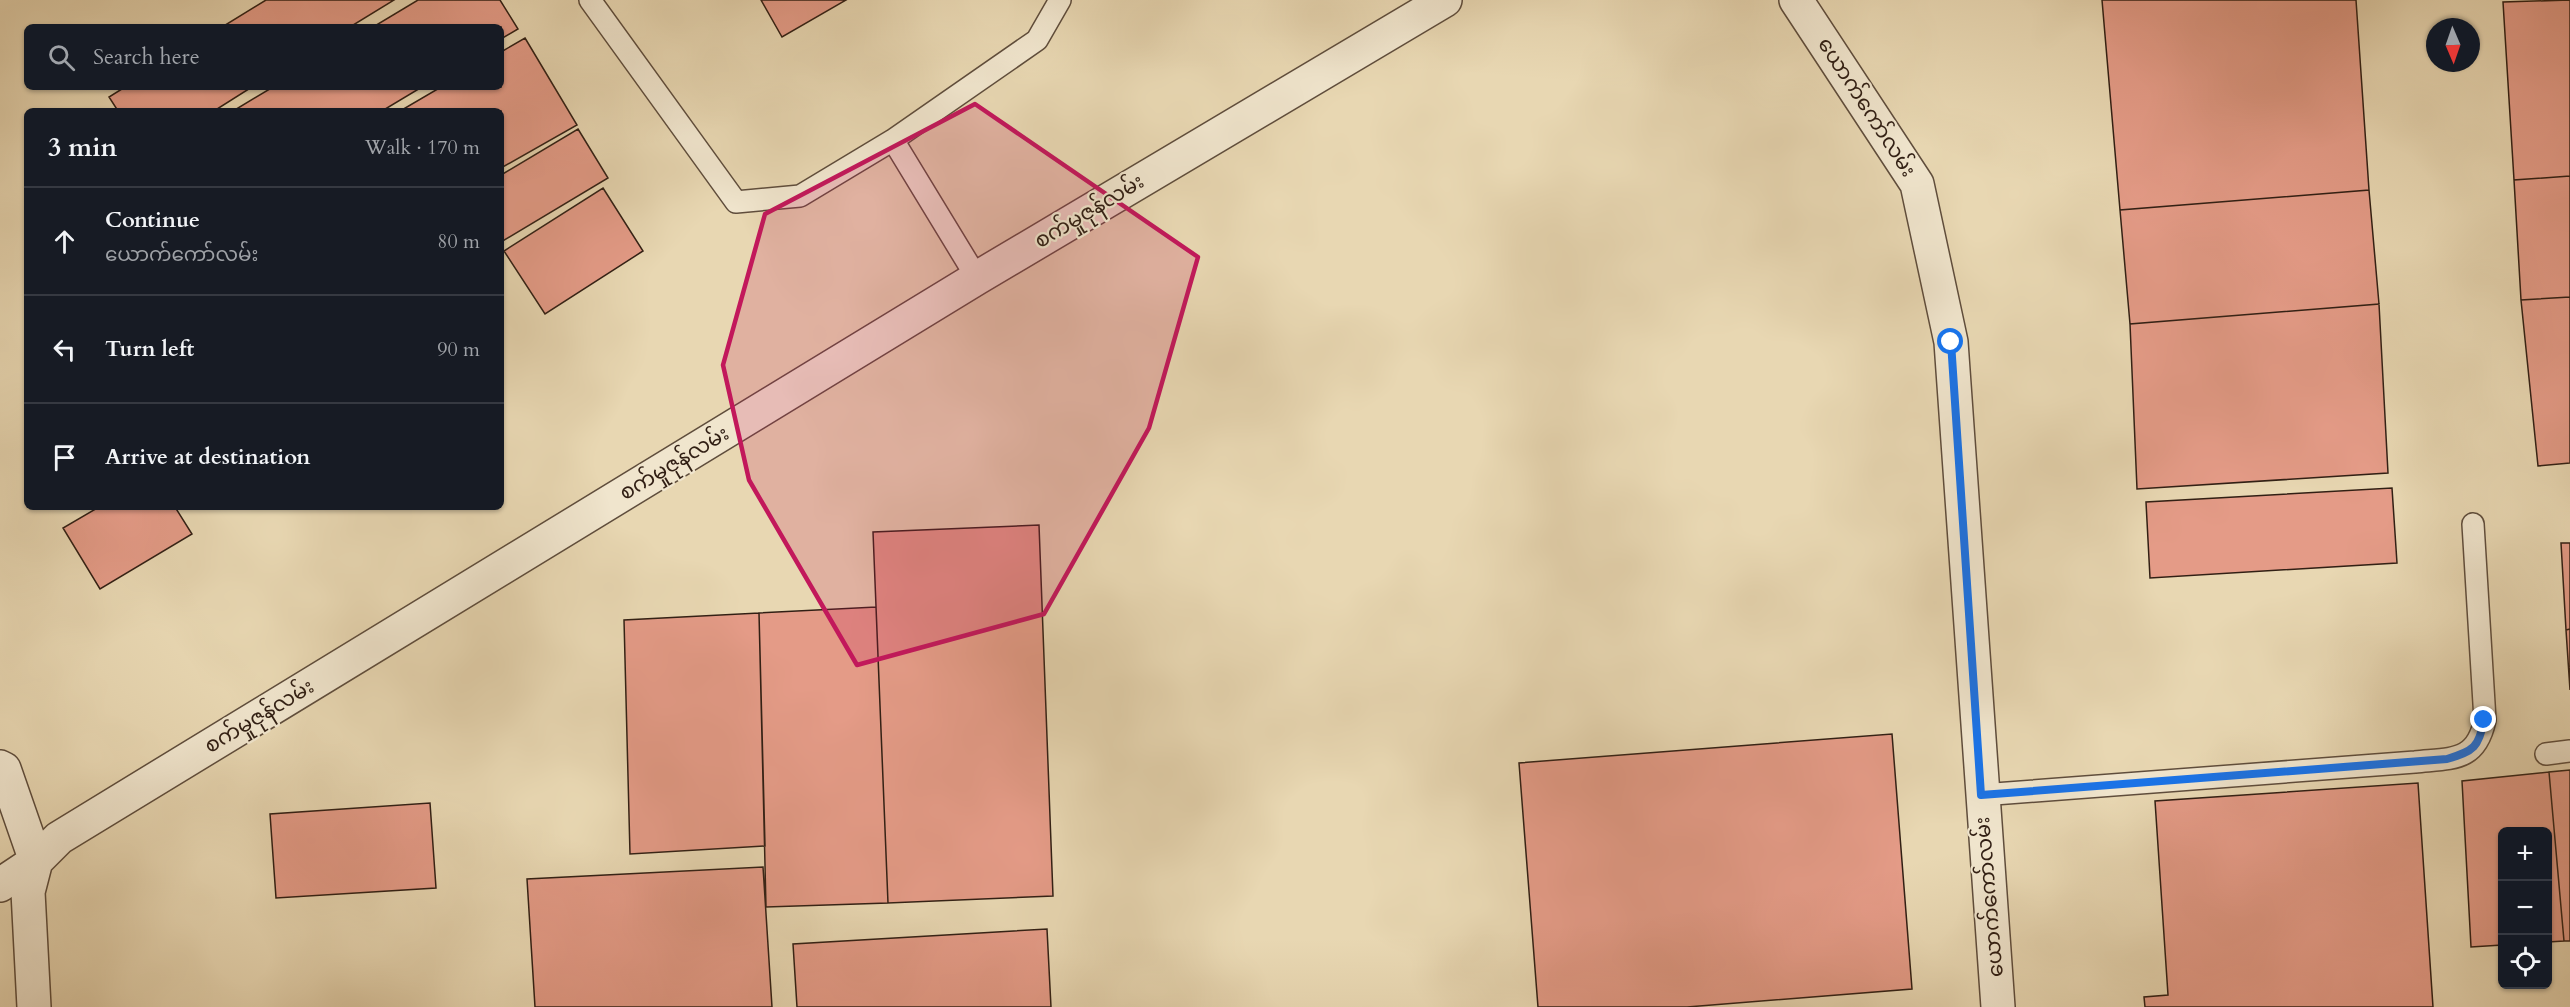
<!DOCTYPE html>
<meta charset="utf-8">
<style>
:root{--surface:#171b24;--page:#242831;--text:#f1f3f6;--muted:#9ea1a6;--line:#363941}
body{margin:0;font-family:Cardo,"Noto Sans Myanmar",serif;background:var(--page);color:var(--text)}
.controls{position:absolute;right:18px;bottom:18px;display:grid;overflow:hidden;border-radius:9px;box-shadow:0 2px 4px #0004}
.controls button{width:54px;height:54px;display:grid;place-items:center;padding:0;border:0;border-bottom:2px solid var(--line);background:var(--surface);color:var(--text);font:30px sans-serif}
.compass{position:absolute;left:2426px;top:18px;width:54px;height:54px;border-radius:50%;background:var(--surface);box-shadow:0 2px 4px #0004;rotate:178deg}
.stop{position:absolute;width:18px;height:18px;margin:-14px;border:4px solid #1a73e8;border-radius:50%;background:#fff}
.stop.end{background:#1a73e8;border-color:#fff;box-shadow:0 2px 6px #0008}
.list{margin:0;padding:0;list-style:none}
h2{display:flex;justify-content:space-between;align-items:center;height:78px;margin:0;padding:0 24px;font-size:26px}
h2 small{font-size:20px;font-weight:400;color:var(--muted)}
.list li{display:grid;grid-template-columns:39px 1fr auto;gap:18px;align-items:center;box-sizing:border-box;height:108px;padding:0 24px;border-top:2px solid var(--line)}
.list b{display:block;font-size:22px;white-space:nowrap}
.list p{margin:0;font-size:20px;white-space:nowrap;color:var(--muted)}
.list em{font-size:20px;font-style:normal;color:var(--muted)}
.icon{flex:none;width:33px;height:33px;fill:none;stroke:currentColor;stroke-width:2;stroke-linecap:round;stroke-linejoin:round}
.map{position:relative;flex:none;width:2570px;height:1007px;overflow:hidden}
.search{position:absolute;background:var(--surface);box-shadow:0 2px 4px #0004;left:24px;top:24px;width:480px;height:66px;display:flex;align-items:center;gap:15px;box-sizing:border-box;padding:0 21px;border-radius:9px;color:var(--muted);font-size:22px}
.panel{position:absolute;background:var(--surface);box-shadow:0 2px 4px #0004;left:24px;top:108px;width:480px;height:402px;border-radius:9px}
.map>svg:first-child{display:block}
.building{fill:#e49b87;stroke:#311f14;stroke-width:1.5}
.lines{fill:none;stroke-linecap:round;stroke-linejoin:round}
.service-casing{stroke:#5f4d3c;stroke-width:24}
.minor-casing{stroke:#5f4d3c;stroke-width:36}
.tertiary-casing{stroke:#5f4d3c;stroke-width:36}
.service{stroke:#f0e5cd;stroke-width:21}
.minor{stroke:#f0e5cd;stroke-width:33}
.tertiary{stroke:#f0e5cd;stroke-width:33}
.route{stroke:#1a73e8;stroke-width:8}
.marked{fill:#c2185b;fill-opacity:0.2;stroke:#c2185b;stroke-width:4.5;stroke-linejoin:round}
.labels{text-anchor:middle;stroke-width:4.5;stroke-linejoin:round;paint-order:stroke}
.street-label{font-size:21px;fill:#311f14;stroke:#f0e5cd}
</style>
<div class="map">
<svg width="2570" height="1007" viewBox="0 0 2570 1007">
<rect width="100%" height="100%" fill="#e8d7b2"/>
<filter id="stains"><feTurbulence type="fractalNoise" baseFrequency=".00333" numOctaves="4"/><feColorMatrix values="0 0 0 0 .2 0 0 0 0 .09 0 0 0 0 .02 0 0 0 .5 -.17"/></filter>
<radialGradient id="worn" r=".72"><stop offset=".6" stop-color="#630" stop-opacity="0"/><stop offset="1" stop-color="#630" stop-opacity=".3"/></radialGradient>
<path class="building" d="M266,0H394L350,27H222Z
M418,0H500L518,29L501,39V27H373Z
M761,0H846L782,37Z
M2102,0H2356L2369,190L2120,210Z
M2570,0V176L2514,180L2503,2Z
M525,38L577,125L501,168V111H400L441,87H501V52Z
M125,87H252L214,111H118L109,97Z
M273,87H422L382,111H233Z
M578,129L608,178L501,242V175Z
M2570,176V297L2521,300L2514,180Z
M603,188L643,251L545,314L504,251Z
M2369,190L2379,304L2130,324L2120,210Z
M2570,297V463L2538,466L2521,300Z
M2379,304L2388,473L2137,489L2130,324Z
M2392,488L2397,563L2150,578L2146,502Z
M99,507H175L192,534L100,589L63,528Z
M1039,525L1053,896L888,903L873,532Z
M2561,543H2570V629L2566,630Z
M876,607L888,903L766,907L759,613Z
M759,613L765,846L630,854L624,620Z
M2570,629V690L2566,630Z
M1892,734L1912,989L1687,1007H1538L1519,763Z
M2570,770V941H2564L2549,772Z
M2549,772L2564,941L2548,942V832H2502V945L2471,947L2462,781Z
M2418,783L2433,1007H2145L2144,997L2168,995L2155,801Z
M430,803L436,888L276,898L270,814Z
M763,867L772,1007H535L527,879Z
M1047,929L1051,1007H797L793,944Z"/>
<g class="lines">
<defs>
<path id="service" d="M590,0L736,202L800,196L893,140L977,278
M893,140L1037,40L1060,0
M2546,754L2570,751
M1981,795L2415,762C2453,758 2476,762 2485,720L2473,524"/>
<path id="minor" d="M1796,0L1917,184L1951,342L1998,1007
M0,767L4,769L36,861L0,885"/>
<path id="tertiary" d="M34,1007L28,892L36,861L59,838L977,278L1445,0"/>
</defs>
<use href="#service" class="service-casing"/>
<use href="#minor" class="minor-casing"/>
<use href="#tertiary" class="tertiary-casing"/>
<use href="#service" class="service"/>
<use href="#minor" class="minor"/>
<use href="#tertiary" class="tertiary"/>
</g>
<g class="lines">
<path class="route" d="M1951,342L1981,795L2447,759C2474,751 2479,747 2484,720"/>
</g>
<path class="marked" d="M975,104L1198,257L1149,428L1044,614L857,665L749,480L723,365L765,214Z"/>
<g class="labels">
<g class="street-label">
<text transform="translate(1867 107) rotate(57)" y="7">ယောက်ကော်လမ်း</text>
<text transform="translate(1089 211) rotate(-31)" y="7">စက်မှုဇုန်လမ်း</text>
<text transform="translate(674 463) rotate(-31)" y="7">စက်မှုဇုန်လမ်း</text>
<text transform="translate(259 716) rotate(-31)" y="7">စက်မှုဇုန်လမ်း</text>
<text transform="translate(1989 897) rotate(-95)" y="7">ယောက်ကော်လမ်း</text>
</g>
</g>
<rect width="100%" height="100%" filter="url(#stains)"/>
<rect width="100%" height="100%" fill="url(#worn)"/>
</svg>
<div class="controls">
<button>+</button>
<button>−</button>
<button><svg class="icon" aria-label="locate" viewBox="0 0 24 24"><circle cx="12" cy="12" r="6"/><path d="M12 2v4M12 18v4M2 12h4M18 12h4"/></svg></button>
</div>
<svg class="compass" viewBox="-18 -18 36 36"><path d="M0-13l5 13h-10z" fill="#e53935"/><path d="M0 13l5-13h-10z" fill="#9ea1a6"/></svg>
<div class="stop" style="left:1951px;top:342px"></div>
<div class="stop end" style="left:2484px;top:720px"></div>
<div class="search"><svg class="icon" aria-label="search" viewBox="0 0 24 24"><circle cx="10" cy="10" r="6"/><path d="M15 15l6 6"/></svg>Search here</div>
<section class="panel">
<h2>3 min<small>Walk · 170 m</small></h2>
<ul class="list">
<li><svg class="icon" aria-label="ahead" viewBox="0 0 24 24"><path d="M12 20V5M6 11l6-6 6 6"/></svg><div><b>Continue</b><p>ယောက်ကော်လမ်း</p></div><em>80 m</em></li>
<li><svg class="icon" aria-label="left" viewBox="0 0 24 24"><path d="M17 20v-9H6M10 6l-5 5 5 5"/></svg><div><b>Turn left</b></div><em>90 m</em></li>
<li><svg class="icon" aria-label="arrive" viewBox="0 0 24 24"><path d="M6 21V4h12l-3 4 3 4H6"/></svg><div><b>Arrive at destination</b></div></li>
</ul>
</section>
</div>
